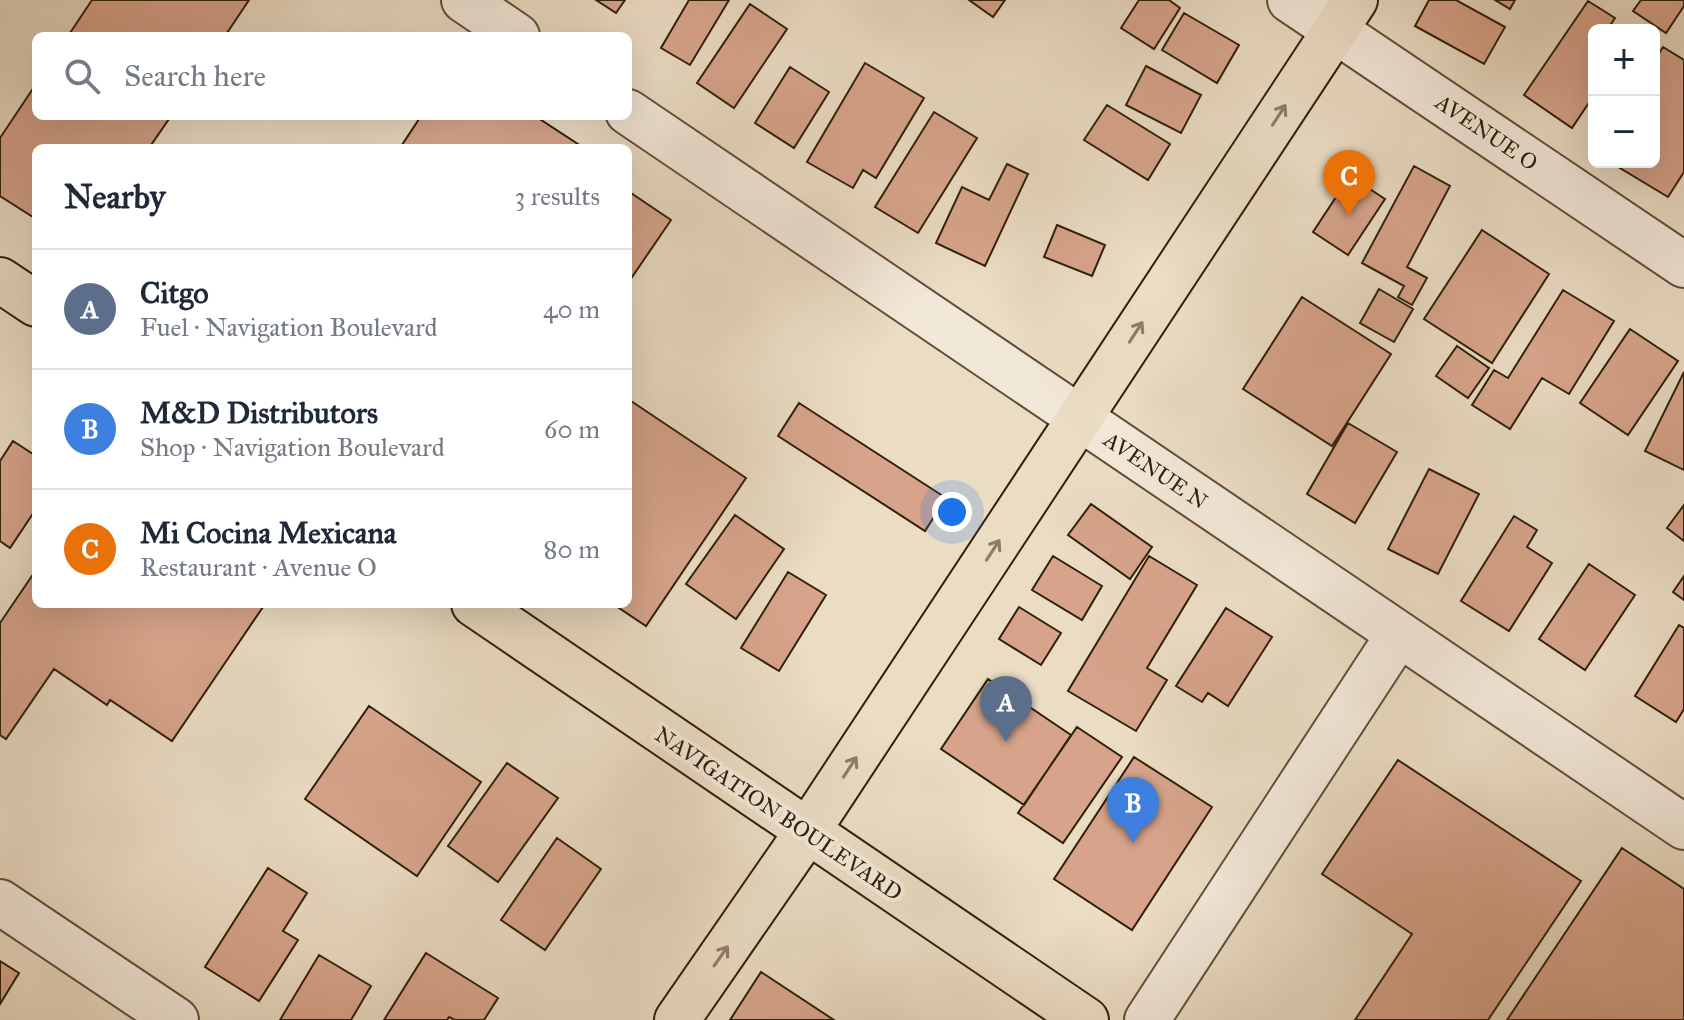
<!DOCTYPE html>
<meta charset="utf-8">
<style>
:root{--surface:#fff;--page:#f2f2f3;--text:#1f2937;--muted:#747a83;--line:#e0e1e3;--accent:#ea580c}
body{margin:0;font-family:"IM FELL Great Primer",serif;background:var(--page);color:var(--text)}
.controls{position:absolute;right:24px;top:24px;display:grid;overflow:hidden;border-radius:12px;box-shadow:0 8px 32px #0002}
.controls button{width:72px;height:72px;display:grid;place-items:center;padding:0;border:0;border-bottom:2px solid var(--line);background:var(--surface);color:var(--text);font:40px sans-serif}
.you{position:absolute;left:952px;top:512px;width:28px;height:28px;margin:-20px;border:6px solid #fff;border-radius:50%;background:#1a73e8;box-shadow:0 0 0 12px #1a73e833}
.badge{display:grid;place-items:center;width:52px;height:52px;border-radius:50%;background:var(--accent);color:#fff;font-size:26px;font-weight:700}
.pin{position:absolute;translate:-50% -66px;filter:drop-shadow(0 2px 4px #0008)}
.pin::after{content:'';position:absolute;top:42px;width:28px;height:24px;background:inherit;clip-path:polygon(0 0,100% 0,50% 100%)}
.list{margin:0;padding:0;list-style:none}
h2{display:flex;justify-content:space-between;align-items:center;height:104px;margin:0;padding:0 32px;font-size:34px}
h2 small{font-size:26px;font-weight:400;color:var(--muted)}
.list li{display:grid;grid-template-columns:52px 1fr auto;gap:24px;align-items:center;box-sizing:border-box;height:120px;padding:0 32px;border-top:2px solid var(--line)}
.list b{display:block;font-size:30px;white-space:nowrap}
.list p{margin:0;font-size:26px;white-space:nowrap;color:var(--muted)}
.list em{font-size:26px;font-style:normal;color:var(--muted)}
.icon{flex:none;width:44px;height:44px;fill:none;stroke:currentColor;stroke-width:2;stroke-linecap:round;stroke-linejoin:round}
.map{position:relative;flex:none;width:1684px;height:1020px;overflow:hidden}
.search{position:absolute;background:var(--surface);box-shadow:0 8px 32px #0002;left:32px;top:32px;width:600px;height:88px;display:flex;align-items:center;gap:20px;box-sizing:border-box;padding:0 28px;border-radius:12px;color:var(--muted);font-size:30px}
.panel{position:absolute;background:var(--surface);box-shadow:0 8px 32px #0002;left:32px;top:144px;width:600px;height:464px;border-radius:12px}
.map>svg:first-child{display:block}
.building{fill:#d7a48b;stroke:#302009;stroke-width:2}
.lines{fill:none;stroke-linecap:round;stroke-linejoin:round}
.minor-casing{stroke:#5f4f38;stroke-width:48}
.major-casing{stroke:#302009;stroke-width:48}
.minor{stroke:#f2e8d9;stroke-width:44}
.major{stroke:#ebdcc4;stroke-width:44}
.oneway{stroke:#8e7e66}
.labels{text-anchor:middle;stroke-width:8;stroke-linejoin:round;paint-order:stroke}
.street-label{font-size:22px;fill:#302009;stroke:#f2e8d9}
</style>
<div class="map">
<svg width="1684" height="1020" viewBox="0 0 1684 1020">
<rect width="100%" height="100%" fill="#ebdcc4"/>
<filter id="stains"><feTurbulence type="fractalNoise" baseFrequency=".0025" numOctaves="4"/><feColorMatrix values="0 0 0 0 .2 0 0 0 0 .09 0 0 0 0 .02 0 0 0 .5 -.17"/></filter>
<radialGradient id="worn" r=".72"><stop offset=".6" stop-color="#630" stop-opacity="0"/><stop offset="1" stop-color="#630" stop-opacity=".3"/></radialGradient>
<path class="building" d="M92,0H249L225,36H68Z
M596,0H625L616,13Z
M689,0H729L690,65L661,48Z
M969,0H1005L993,17Z
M1139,0H1169L1180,8L1154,49L1121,28Z
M1429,0H1456L1505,27L1484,64L1415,26Z
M1495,0H1515L1510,9Z
M1641,0H1684V6L1666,33L1633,11Z
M1588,1L1615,18L1607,30H1594V95L1572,128L1524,95Z
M750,4L787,29L734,108L697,83Z
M1184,13L1239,45L1217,83L1162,50Z
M1663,47L1684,60V172L1668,197L1610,162H1654V61Z
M865,63L924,98L876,178L863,170L853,188L807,162Z
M1146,66L1201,95L1181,133L1126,105Z
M790,67L829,92L794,148L755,123Z
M36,84V116H171L149,148H36V219L0,196V138Z
M1107,105L1170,144L1148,180L1084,140Z
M934,112L977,138L918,233L875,207Z
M421,116H535L584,148H400Z
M1007,164L1028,174L985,266L936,243L962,187L989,200Z
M1414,166L1450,186L1407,267L1427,278L1412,305L1398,297L1404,286L1362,263Z
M1350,176L1385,199L1348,255L1313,232Z
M628,191L671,220L628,283Z
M1057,225L1105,245L1092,276L1044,257Z
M1482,230L1549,274L1492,363L1424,319Z
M1379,289L1413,309L1394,342L1360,323Z
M1563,290L1614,321L1569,394L1542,378L1510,429L1472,405L1494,370L1508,378Z
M1302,297L1391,354L1332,446L1243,389Z
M1630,329L1678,361L1628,435L1580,403Z
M1457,346L1489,368L1468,398L1436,376Z
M1684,372V470L1645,451Z
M628,399L746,478L646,626L613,604H628Z
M799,403L946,498L925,531L778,436Z
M1348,423L1397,452L1355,523L1307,494Z
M13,441L36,456V509L10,548L0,541V461Z
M1429,469L1479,494L1438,574L1388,549Z
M1091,504L1152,547L1130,579L1068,535Z
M1684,505V541L1667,528Z
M735,515L784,549L736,619L686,584Z
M1514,516L1537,530L1527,547L1552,563L1509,631L1461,601Z
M1053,556L1102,586L1082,620L1032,590Z
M1149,556L1197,585L1147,668L1167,680L1136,731L1068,691Z
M1589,564L1635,595L1585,670L1539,639Z
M36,570V604H265L172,741L110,700L107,705L54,669L6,739L0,735V623Z
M788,572L826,595L779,671L741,648Z
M1684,576V600L1673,592Z
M1019,607L1061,633L1041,665L999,639Z
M1226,608L1272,637L1228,706L1208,693L1202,702L1176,686Z
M1679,625L1684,628V709L1676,722L1635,696Z
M988,679L1071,735L1024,805L941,749Z
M369,706L481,782L417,876L305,799Z
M1077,727L1122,757L1063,843L1018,813Z
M1134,757L1212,807L1132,930L1054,879Z
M1398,760L1581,881L1488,1020H1355L1412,934L1322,874Z
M507,763L558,798L498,882L448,846Z
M557,838L601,869L545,950L501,920Z
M1622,848L1684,889V1020H1507Z
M268,868L307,893L283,931L298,940L259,1001L205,967Z
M426,953L498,998L484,1020H455L449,1017L447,1020H384Z
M319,955L371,986L351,1020H280Z
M0,961L19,973L0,1004Z
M761,972L834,1020H730Z"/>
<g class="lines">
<defs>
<path id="minor" d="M464,0L517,36
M1290,0L1684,265
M628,112L1684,827
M0,902L176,1020
M1147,1020L1399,634"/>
<path id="major" d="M0,280L36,304
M474,604L1086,1020
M677,1020L807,832L1355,0"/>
</defs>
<use href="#minor" class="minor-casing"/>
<use href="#major" class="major-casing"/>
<use href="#minor" class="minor"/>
<use href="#major" class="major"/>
</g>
<defs><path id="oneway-shaft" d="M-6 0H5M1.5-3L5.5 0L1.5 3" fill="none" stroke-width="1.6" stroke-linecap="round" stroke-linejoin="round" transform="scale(2)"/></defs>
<g class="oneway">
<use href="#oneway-shaft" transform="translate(1279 115) rotate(-57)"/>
<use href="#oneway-shaft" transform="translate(1136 332) rotate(-57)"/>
<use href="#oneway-shaft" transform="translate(993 550) rotate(-57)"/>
<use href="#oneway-shaft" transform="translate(850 767) rotate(-57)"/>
<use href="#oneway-shaft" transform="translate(721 956) rotate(-55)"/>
</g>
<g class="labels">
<g class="street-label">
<text transform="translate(1487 132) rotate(34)" y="8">AVENUE O</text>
<text transform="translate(1156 470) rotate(34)" y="8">AVENUE N</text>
<text transform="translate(779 813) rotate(34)" y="8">NAVIGATION BOULEVARD</text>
</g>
</g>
<rect width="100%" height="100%" filter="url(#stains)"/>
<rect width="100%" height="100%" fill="url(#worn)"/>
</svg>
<div class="controls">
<button>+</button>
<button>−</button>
</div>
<div class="you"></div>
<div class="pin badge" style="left:1006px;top:742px;background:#5c6f8a">A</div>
<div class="pin badge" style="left:1133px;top:843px;background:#3f7fe0">B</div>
<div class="pin badge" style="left:1349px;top:216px;background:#e8710a">C</div>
<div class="search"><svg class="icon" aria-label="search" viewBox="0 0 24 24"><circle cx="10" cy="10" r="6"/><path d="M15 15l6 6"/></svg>Search here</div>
<section class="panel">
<h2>Nearby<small>3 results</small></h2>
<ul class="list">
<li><span class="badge" style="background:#5c6f8a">A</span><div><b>Citgo</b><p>Fuel · Navigation Boulevard</p></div><em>40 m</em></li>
<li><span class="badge" style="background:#3f7fe0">B</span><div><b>M&amp;D Distributors</b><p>Shop · Navigation Boulevard</p></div><em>60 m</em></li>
<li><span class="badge" style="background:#e8710a">C</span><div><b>Mi Cocina Mexicana</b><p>Restaurant · Avenue O</p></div><em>80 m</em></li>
</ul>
</section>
</div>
